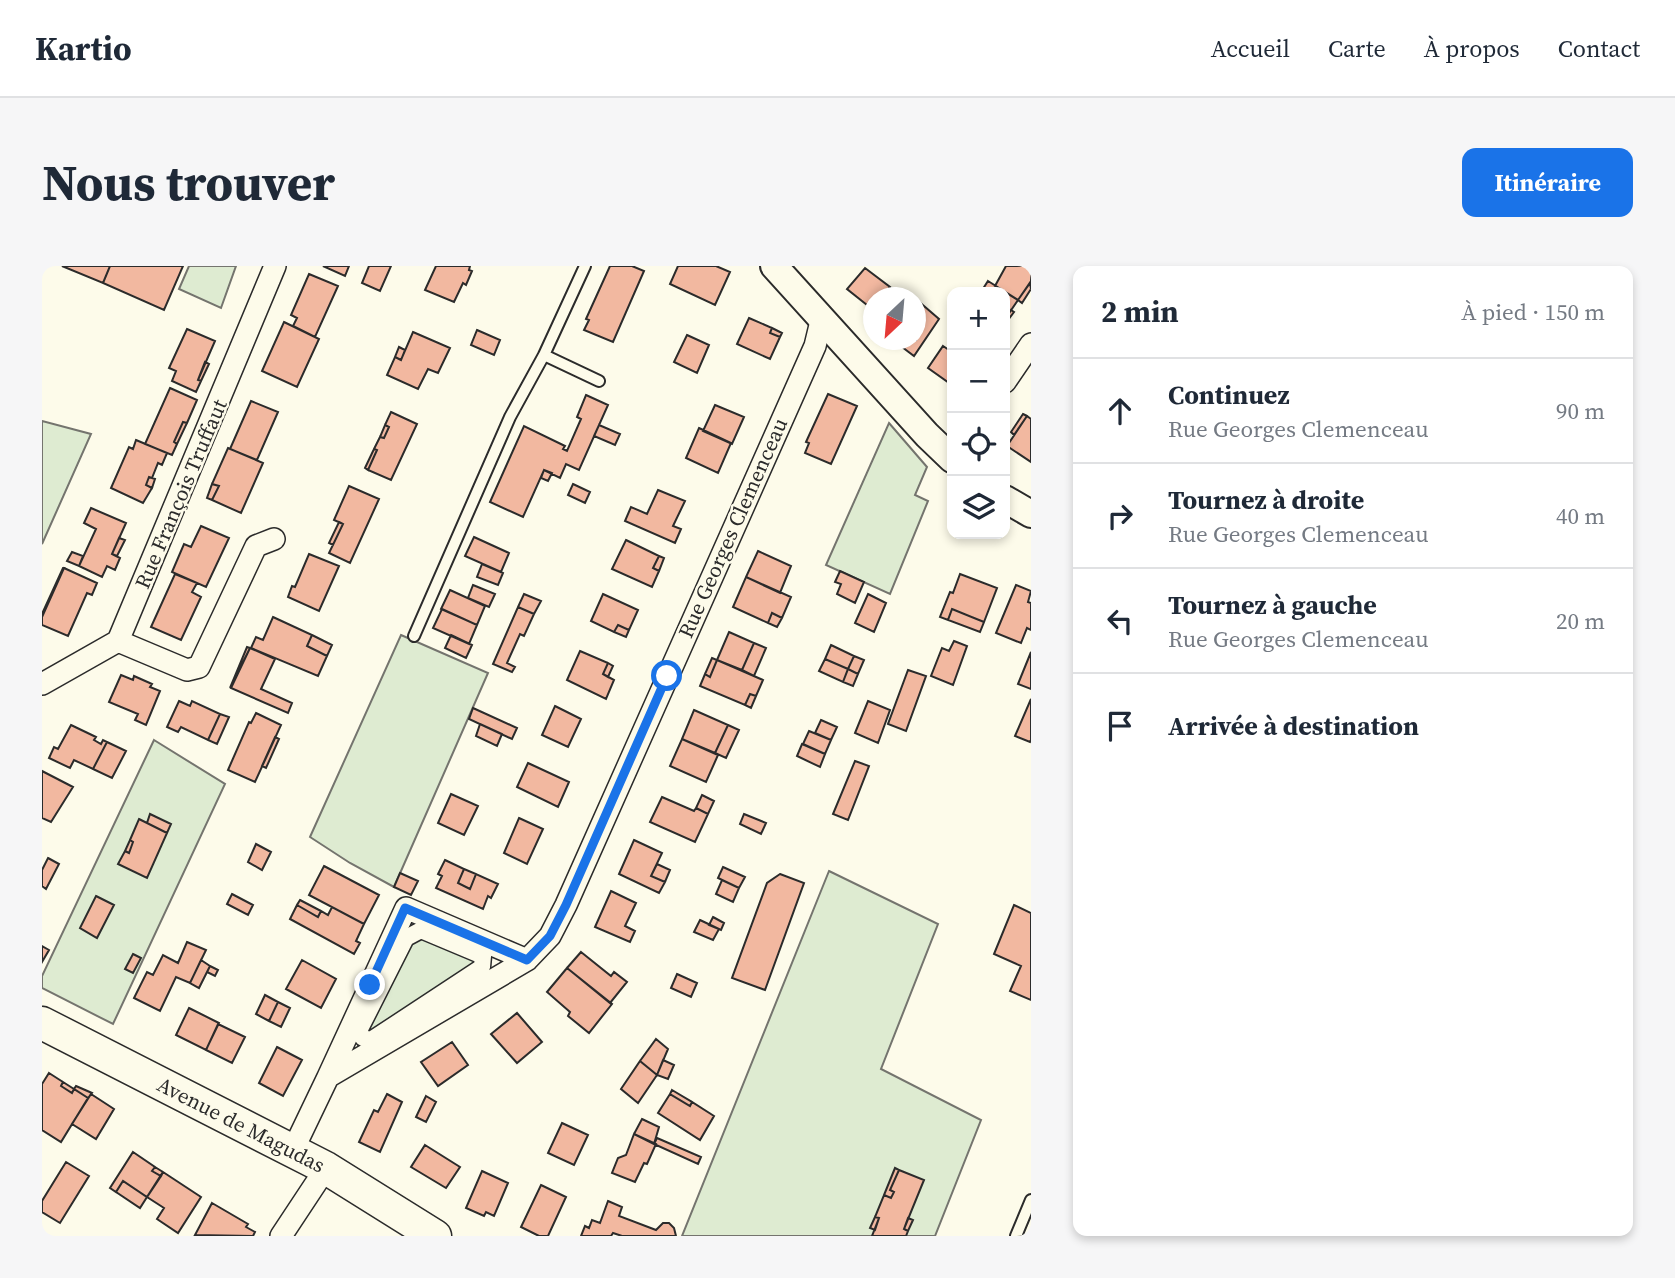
<!DOCTYPE html>
<html lang="fr">
<meta charset="utf-8">
<style>
:root{--surface:#fff;--page:#f6f6f7;--text:#1f2937;--muted:#747a83;--line:#e0e1e3;--accent:#1a73e8}
body{margin:0;font-family:"Source Serif 4",serif;background:var(--page);color:var(--text)}
.controls{position:absolute;right:21px;top:21px;display:grid;overflow:hidden;border-radius:14px;box-shadow:0 4px 10px #0003}
.controls button{width:63px;height:63px;display:grid;place-items:center;padding:0;border:0;border-bottom:2px solid var(--line);background:var(--surface);color:var(--text);font:35px sans-serif}
.compass{position:absolute;left:821px;top:21px;width:63px;height:63px;border-radius:50%;background:var(--surface);box-shadow:0 4px 10px #0003;rotate:206deg}
.stop{position:absolute;width:21px;height:21px;margin:-16px;border:5px solid #1a73e8;border-radius:50%;background:#fff}
.stop.end{background:#1a73e8;border-color:#fff;box-shadow:0 2px 7px #0008}
.list{margin:0;padding:0;list-style:none}
h2{display:flex;justify-content:space-between;align-items:center;height:91px;margin:0;padding:0 28px;font-size:30px}
h2 small{font-size:23px;font-weight:400;color:var(--muted)}
.list li{display:grid;grid-template-columns:46px 1fr auto;gap:21px;align-items:center;box-sizing:border-box;height:105px;padding:0 28px;border-top:2px solid var(--line)}
.list b{display:block;font-size:26px;white-space:nowrap}
.list p{margin:0;font-size:23px;white-space:nowrap;color:var(--muted)}
.list em{font-size:23px;font-style:normal;color:var(--muted)}
.icon{flex:none;width:38px;height:38px;fill:none;stroke:currentColor;stroke-width:2;stroke-linecap:round;stroke-linejoin:round}
.map{position:relative;flex:none;width:989px;height:970px;overflow:hidden;border-radius:14px}
header{display:flex;align-items:center;gap:42px;box-sizing:border-box;height:98px;padding:0 35px;background:var(--surface);border-bottom:2px solid var(--line)}
header strong{font-size:33px}
nav{display:flex;gap:38px;margin-inline-start:auto;font-size:24px}
.intro{display:flex;align-items:center;justify-content:space-between;box-sizing:border-box;height:168px;padding:0 42px}
h1{margin:0;font-size:49px}
.button{padding:18px 32px;border-radius:14px;background:var(--accent);color:#fff;font-size:24px;font-weight:700}
main{display:flex;gap:42px;padding:0 42px}
aside{flex:1;background:var(--surface);border-radius:14px;box-shadow:0 4px 10px #0003}
.map>svg:first-child{display:block}
.green{fill:#deebd1;stroke:#74746e;stroke-width:2}
.building{fill:#f2b8a0;stroke:#2b2b2b;stroke-width:2}
.lines{fill:none;stroke-linecap:round;stroke-linejoin:round}
.service-casing{stroke:#2b2b2b;stroke-width:14}
.pedestrian-casing{stroke:#2b2b2b;stroke-width:19}
.minor-casing{stroke:#2b2b2b;stroke-width:24}
.tertiary-casing{stroke:#2b2b2b;stroke-width:30}
.secondary-casing{stroke:#2b2b2b;stroke-width:35}
.service{stroke:#fdfbea;stroke-width:10}
.pedestrian{stroke:#fdfbea;stroke-width:16}
.minor{stroke:#fdfbea;stroke-width:21}
.tertiary{stroke:#fdfbea;stroke-width:26}
.secondary{stroke:#fdfbea;stroke-width:32}
.route{stroke:#1a73e8;stroke-width:9}
.labels{text-anchor:middle;stroke-width:5;stroke-linejoin:round;paint-order:stroke}
.street-label{font-size:21px;fill:#2b2b2b;stroke:#fdfbea}
</style>
<header>
<strong>Kartio</strong>
<nav><a>Accueil</a><a>Carte</a><a>À propos</a><a>Contact</a></nav>
</header>
<div class="intro"><h1>Nous trouver</h1><a class="button">Itinéraire</a></div>
<main>
<div class="map">
<svg width="989" height="970" viewBox="0 0 989 970">
<rect width="100%" height="100%" fill="#fdfbea"/>
<path class="green" d="M147,0H194L179,42L137,23Z
M0,155L49,168L0,278Z
M847,157L885,201L873,229L886,235L848,328L784,299Z
M359,369L446,407L352,621L308,597L268,571Z
M112,474L183,518L71,758L0,722V710Z
M787,605L896,658L839,803L939,854L893,970H640Z
M384,670L438,693L332,767L325,766L363,678Z"/>
<path class="building" d="M20,0H68L61,17Z
M68,0H141L122,44L61,17Z
M281,0H307L303,10Z
M327,0H349L338,25L320,17Z
M394,0H428L427,4L430,5L424,19L421,17L412,36L383,24Z
M568,0H590L602,5L571,76L542,64L547,54L544,53Z
M636,0H674L688,6L673,39L628,18Z
M964,0H989V15L976,34L953,20Z
M823,2L848,21L839,32H832L830,43L805,23Z
M267,8L296,20L273,71L251,60L255,52L249,49Z
M946,15L976,34L963,53V26H939Z
M988,17L989,23L980,37L976,34Z
M875,34L897,53L872,90L856,78L860,74H874Z
M969,44L972,46L963,58V53Z
M707,52L730,62L728,67L738,71L728,93L695,78Z
M242,56L277,73L255,121L220,105Z
M730,62L740,67L738,71L728,67Z
M145,63L173,75L156,114L159,115L154,126L130,115L134,105L127,102Z
M435,64L458,74L452,89L429,79Z
M371,66L408,82L396,107L386,103L376,123L345,109L353,91L359,94Z
M645,69L667,79L655,107L632,96Z
M901,80L910,86V119L886,102Z
M357,81L363,84L359,94L353,91Z
M163,96L167,98L159,115L156,114Z
M128,122L155,134L145,157L141,156L132,176L135,178L130,189L103,178Z
M786,128L815,140L789,198L763,187L767,177L764,176Z
M544,129L566,139L537,204L524,198L518,212L502,204L481,251L448,236L482,160L523,180L521,183L525,185L539,153L535,151Z
M209,135L236,146L215,194L188,183Z
M673,139L702,151L690,178L661,165Z
M349,146L375,158L349,214L326,204L335,184L332,183L338,171L342,172L347,161L343,159Z
M981,148L985,150L972,169L969,166Z
M985,150L989,153V196L965,180Z
M141,156L145,157L135,178L132,176Z
M343,159L347,161L342,172L338,171Z
M557,159L578,168L573,179L552,170Z
M657,162L689,177L676,207L644,192Z
M94,174L125,187L120,199L116,197L110,212L107,211L104,219L110,222L101,237L69,222L87,181L91,183Z
M186,182L221,197L199,247L170,234L177,220L170,218Z
M332,183L335,184L326,204L323,202Z
M502,204L510,207L506,215L499,212Z
M107,211L113,213L110,222L104,219Z
M170,218L177,220L170,234L165,232Z
M531,218L548,226L543,237L526,229Z
M307,220L337,233L308,297L287,287L301,258L292,254Z
M616,224L643,235L631,260L639,263L633,277L583,255L589,241L605,248Z
M49,242L84,257L70,288L78,292L73,304L65,300L60,311L37,300L54,263L42,257Z
M297,256L301,258L291,279L287,277Z
M159,260L187,272L164,321L130,306L142,278L149,281Z
M432,271L467,287L459,306L423,290Z
M77,272L83,274L75,290L70,288Z
M584,274L617,290L611,302L617,305L610,321L570,303Z
M716,285L749,300L738,327L704,311Z
M30,286L41,290L37,300L25,295Z
M267,288L297,300L277,345L246,331L250,320L253,321Z
M617,290L622,292L617,305L611,302Z
M440,298L461,307L456,319L435,311Z
M21,302H22L0,351V348Z
M22,302L55,317L50,329L45,327L26,370L0,359V351Z
M798,305L822,316L813,337L795,328L799,318L793,316Z
M133,308L155,317L150,326L159,331L139,374L109,361Z
M918,308L955,322L942,356L910,343L906,354L898,351L908,326L911,327Z
M704,311L749,331L740,352L730,347L726,357L691,341Z
M431,319L453,328L447,341L426,332Z
M974,319L989,325L986,336L989,337V364L985,362L979,377L954,367Z
M408,324L443,340L435,359L399,343Z
M482,328L499,335L492,348L476,341Z
M561,328L596,344L587,364L576,359L572,366L549,355Z
M826,328L844,337L832,366L813,357Z
M476,341L492,348L482,370L478,368L465,397L473,401L470,406L451,398Z
M400,343L435,359L427,378L391,362Z
M910,343L942,356L938,366L906,354Z
M730,347L740,352L735,361L726,357Z
M231,351L270,369L265,380L285,390L276,410L209,382L214,371L221,374Z
M576,359L587,364L584,371L572,366Z
M687,366L712,377L700,404L675,394Z
M270,369L290,379L285,390L265,380Z
M409,369L430,379L424,392L403,382Z
M912,375L925,380L911,419L889,410L900,382L907,385Z
M712,377L724,382L712,410L700,404Z
M789,379L812,390L806,403L783,393Z
M205,381L208,382L188,422Z
M208,382L233,393L219,423L250,437L246,447L189,422Z
M538,385L566,397L561,408L572,414L564,433L525,414Z
M989,386V423L976,418Z
M812,390L822,394L816,408L806,403Z
M670,392L675,394L668,411L663,408Z
M783,393L806,403L801,416L777,405Z
M675,394L721,414L714,430L708,428L703,439L658,420L663,408L668,411Z
M566,397L571,400L566,411L561,408Z
M806,403L816,408L811,420L801,416Z
M866,404L884,410L864,465L846,458Z
M79,409L91,414L92,410L110,418L108,421L118,425L104,459L93,454L96,448L67,436Z
M708,428L714,430L709,442L703,439Z
M989,433V474L988,476L973,470Z
M137,435L148,440L150,435L178,448L166,474L139,461L136,466L125,461Z
M826,435L848,444L836,477L813,467Z
M513,440L539,453L526,481L500,469Z
M431,442L475,462L470,473L427,453Z
M652,444L686,459L673,487L640,473Z
M214,447L239,459L213,516L186,504L207,456L209,457Z
M178,448L187,451L175,478L166,474Z
M779,454L795,461L789,474L773,467Z
M438,458L460,468L455,480L434,470Z
M29,459L54,471L52,474L59,478L61,474L65,476L51,503L32,494L28,502L7,492L12,481L16,483Z
M686,459L697,464L684,492L673,487Z
M767,465L789,474L783,488L761,478Z
M233,471L237,473L224,502L220,500Z
M640,473L676,489L664,516L628,500Z
M65,476L84,485L70,512L51,503Z
M760,478L783,488L778,501L755,490Z
M813,495L827,500L806,554L791,548Z
M486,497L527,516L516,541L475,521Z
M0,505L31,521L9,556L0,552Z
M409,528L436,540L422,569L396,557Z
M660,529L672,535L666,548L654,542Z
M620,531L652,545L654,542L666,548L653,576L608,556Z
M108,548L129,558L125,567L105,557Z
M702,548L724,557L719,568L698,558Z
M477,552L501,563L485,598L462,587Z
M97,553L125,567L105,612L76,598L83,585L87,587L91,576L88,574Z
M88,574L91,576L87,587L83,585Z
M592,574L620,587L609,610L623,616L617,627L577,608Z
M214,578L229,586L220,604L206,596Z
M6,592L17,598L4,623L0,620V604Z
M403,594L422,603L416,617L428,623L434,608L456,618L449,632L446,630L441,643L394,622L400,610L396,608Z
M615,598L628,604L623,616L609,610Z
M282,600L337,629L322,658L267,629Z
M681,601L703,611L697,622L676,612Z
M422,603L434,608L428,623L416,617Z
M358,607L376,615L369,629L352,621Z
M738,608L762,617L723,724L690,712L725,617Z
M680,614L697,622L691,636L674,628Z
M569,625L594,637L583,660L593,665L588,676L553,661Z
M190,628L211,639L206,649L185,638Z
M54,630L72,639L55,672L38,662Z
M258,634L279,645L276,651L255,639Z
M255,639L276,651L279,645L286,649L290,641L322,658L314,675L318,677L312,688L248,653Z
M972,639L989,647V734L968,725L979,700L952,688Z
M671,651L682,657L679,664L667,659Z
M658,654L677,663L671,674L652,666Z
M145,676L164,684L148,717L134,711L118,745L92,732L105,706L111,709L121,689L136,697Z
M0,680L7,684L0,696Z
M539,686L569,710L572,706L585,716L568,737L525,702Z
M91,688L99,692L91,707L83,703Z
M159,694L168,700L157,722L148,717Z
M260,694L294,713L279,742L244,723Z
M168,700L176,704L173,710L165,706Z
M525,702L570,738L547,767L526,750L528,746L505,726Z
M635,708L655,717L649,731L629,722Z
M223,729L236,736L227,755L214,748Z
M236,736L248,742L239,761L227,755Z
M147,742L177,757L164,784L134,769Z
M475,747L500,776L475,797L449,768Z
M176,758L203,771L190,797L164,784Z
M614,773L626,783L615,809L598,795Z
M410,776L426,799L396,820L379,796Z
M235,781L260,794L241,830L217,817Z
M621,794L632,799L626,813L615,809Z
M598,795L615,809L596,837L579,823Z
M7,807L21,816L19,820L30,827L32,823L46,832L19,876L0,864V818Z
M21,816L32,823L30,827L19,820Z
M34,820L50,827L46,832L32,823Z
M630,824L650,836L648,840L628,828Z
M49,828L72,843L54,873L30,858Z
M345,828L360,836L338,886L317,876L332,844L336,846Z
M628,828L648,840L650,836L672,850L658,874L616,847Z
M384,830L394,836L384,856L374,851Z
M600,853L617,861L612,878L592,868Z
M520,857L546,869L532,899L506,887Z
M592,868L614,878L605,898L602,897L593,916L570,907L576,892L584,889Z
M615,872L659,891L656,898L612,878Z
M383,879L418,901L404,922L369,901Z
M91,886L113,901L110,905L119,910L105,931L81,915L74,926L68,922Z
M24,896L47,910L18,957L0,946V935Z
M113,901L121,906L119,910L110,905Z
M853,902L857,904L848,924L852,926L849,932L842,929Z
M857,904L882,914L862,963L866,965L864,970H830L837,952L833,951L842,929L849,932L852,926L848,924Z
M440,905L466,917L452,950L444,946L442,950L424,942Z
M121,906L159,931L136,967L115,953L122,942L105,931Z
M81,915L105,931L98,942L74,926Z
M499,919L524,931L506,970H497L479,961Z
M566,935L580,941L577,950L614,964L621,957H627L632,962L634,970H580L571,967L569,970H539L543,960L547,962L550,954L558,957Z
M170,937L206,958L204,961L213,966L211,970L153,969Z
M833,951L837,952L833,964L828,962Z
M866,952L871,954L866,965L862,963Z"/>
<g class="lines">
<defs>
<path id="service" d="M543,0L502,89L557,115
M372,370L468,151L502,89
M974,970L989,934"/>
<path id="pedestrian" d="M379,664L441,690L440,701L329,774L321,772L317,765L364,672Z"/>
<path id="minor" d="M963,116L989,78
M76,375L145,404L157,401L214,280L232,273
M0,418L76,375L233,0
M286,811L364,642L485,694
M251,884L286,811L485,694L508,670L524,639L773,80L780,51
M239,970L284,902"/>
<path id="tertiary" d="M732,0L885,169L910,193
M963,233L989,248"/>
<path id="secondary" d="M0,757L284,902L393,970"/>
</defs>
<use href="#service" class="service-casing"/>
<use href="#pedestrian" class="pedestrian-casing"/>
<use href="#minor" class="minor-casing"/>
<use href="#tertiary" class="tertiary-casing"/>
<use href="#secondary" class="secondary-casing"/>
<use href="#service" class="service"/>
<use href="#pedestrian" class="pedestrian"/>
<use href="#minor" class="minor"/>
<use href="#tertiary" class="tertiary"/>
<use href="#secondary" class="secondary"/>
</g>
<g class="lines">
<path class="route" d="M328,719L363,642L485,694L508,670L524,639L625,410"/>
</g>
<g class="labels">
<g class="street-label">
<text transform="translate(139 228) rotate(-67)" y="7">Rue François Truffaut</text>
<text transform="translate(691 262) rotate(-66)" y="7">Rue Georges Clemenceau</text>
<text transform="translate(199 859) rotate(27)" y="7">Avenue de Magudas</text>
</g>
</g>
</svg>
<div class="controls">
<button>+</button>
<button>−</button>
<button><svg class="icon" aria-label="locate" viewBox="0 0 24 24"><circle cx="12" cy="12" r="6"/><path d="M12 2v4M12 18v4M2 12h4M18 12h4"/></svg></button>
<button><svg class="icon" aria-label="layers" viewBox="0 0 24 24"><path d="M12 4l9 5-9 5-9-5zM3 14l9 5 9-5"/></svg></button>
</div>
<svg class="compass" viewBox="-18 -18 36 36"><path d="M0-13l5 13h-10z" fill="#e53935"/><path d="M0 13l5-13h-10z" fill="#747a83"/></svg>
<div class="stop" style="left:625px;top:410px"></div>
<div class="stop end" style="left:328px;top:719px"></div>
</div>
<aside>
<h2>2 min<small>À pied · 150 m</small></h2>
<ul class="list">
<li><svg class="icon" aria-label="ahead" viewBox="0 0 24 24"><path d="M12 20V5M6 11l6-6 6 6"/></svg><div><b>Continuez</b><p>Rue Georges Clemenceau</p></div><em>90 m</em></li>
<li><svg class="icon" aria-label="right" viewBox="0 0 24 24"><path d="M7 20v-9h11M14 6l5 5-5 5"/></svg><div><b>Tournez à droite</b><p>Rue Georges Clemenceau</p></div><em>40 m</em></li>
<li><svg class="icon" aria-label="left" viewBox="0 0 24 24"><path d="M17 20v-9H6M10 6l-5 5 5 5"/></svg><div><b>Tournez à gauche</b><p>Rue Georges Clemenceau</p></div><em>20 m</em></li>
<li><svg class="icon" aria-label="arrive" viewBox="0 0 24 24"><path d="M6 21V4h12l-3 4 3 4H6"/></svg><div><b>Arrivée à destination</b></div></li>
</ul>
</aside>
</main>
